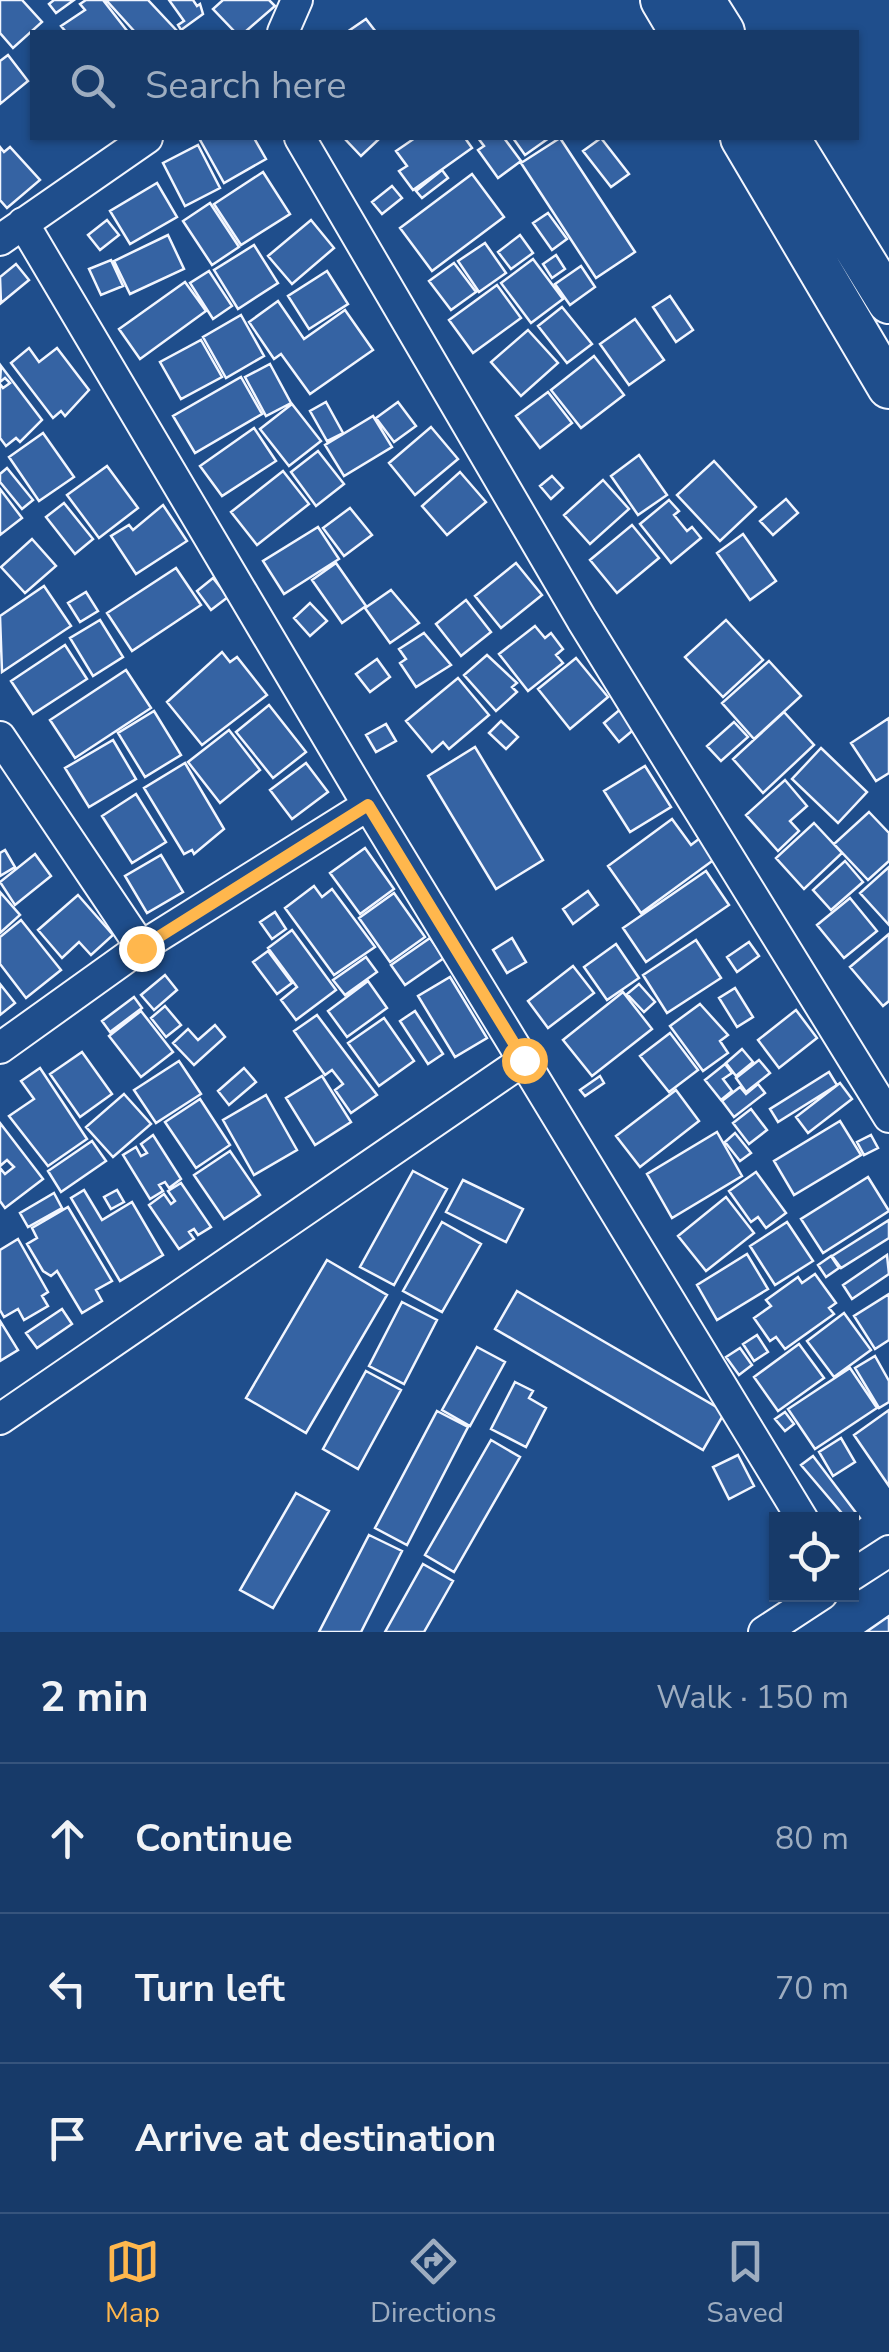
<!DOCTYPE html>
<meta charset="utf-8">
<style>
:root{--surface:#173a69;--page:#20416f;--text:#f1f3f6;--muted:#9eadc0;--line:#36547d;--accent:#ffb74d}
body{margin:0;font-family:"Nunito Sans",sans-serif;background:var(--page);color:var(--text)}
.controls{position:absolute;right:30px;bottom:30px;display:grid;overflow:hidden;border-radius:0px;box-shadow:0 2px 8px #0004}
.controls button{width:90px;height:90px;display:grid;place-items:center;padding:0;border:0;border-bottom:2px solid var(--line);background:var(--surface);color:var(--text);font:50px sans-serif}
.stop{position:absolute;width:30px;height:30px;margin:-22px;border:8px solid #ffb74d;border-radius:50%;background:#fff}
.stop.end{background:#ffb74d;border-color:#fff;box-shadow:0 2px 10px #0008}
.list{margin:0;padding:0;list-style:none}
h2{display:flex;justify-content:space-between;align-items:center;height:130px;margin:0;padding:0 40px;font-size:42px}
h2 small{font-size:32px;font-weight:400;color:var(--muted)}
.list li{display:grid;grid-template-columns:65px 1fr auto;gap:30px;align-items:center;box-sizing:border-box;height:150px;padding:0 40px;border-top:2px solid var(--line)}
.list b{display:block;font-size:38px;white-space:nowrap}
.list em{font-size:32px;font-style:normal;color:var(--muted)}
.icon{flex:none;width:55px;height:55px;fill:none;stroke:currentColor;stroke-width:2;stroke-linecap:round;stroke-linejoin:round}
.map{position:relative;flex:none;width:889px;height:1632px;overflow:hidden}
.search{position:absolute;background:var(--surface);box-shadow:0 2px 8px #0004;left:30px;right:30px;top:30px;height:110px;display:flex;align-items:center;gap:25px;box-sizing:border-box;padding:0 35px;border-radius:0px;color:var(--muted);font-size:38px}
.sheet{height:580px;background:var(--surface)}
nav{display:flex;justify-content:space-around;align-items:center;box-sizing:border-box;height:140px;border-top:2px solid var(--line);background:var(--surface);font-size:28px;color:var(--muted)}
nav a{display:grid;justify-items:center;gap:5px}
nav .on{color:var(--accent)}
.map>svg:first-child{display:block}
.building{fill:#3563a3;stroke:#f2f6ff;stroke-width:2.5}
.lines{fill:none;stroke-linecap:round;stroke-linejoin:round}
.minor-casing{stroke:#f2f6ff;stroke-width:34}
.highway-casing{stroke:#f2f6ff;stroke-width:46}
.minor{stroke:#1f4e8c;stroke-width:30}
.highway{stroke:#1f4e8c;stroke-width:42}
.route{stroke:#ffb74d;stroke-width:12}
</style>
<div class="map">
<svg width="889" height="1632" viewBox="0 0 889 1632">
<rect width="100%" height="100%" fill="#1f4e8c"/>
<path class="building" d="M0,0H22L42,22L13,48L0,33Z
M54,0H74L56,13L49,4Z
M86,0H103L128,32H66L61,26L85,10L80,4Z
M106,0H148L178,32H135Z
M169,0H193L197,6L200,4L203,14L181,30L178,25L184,21Z
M223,0H269L275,6L245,32H235L213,9Z
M366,19L376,32H347Z
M8,55L28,81L0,104V61Z
M199,138H254L266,159L224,183Z
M344,138H376L378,140L361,156Z
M415,138H465L472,148L413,190L399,171L407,166L396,151Z
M478,138H504L521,161L498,178L478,150L484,146Z
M513,138H549L525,155Z
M560,138L635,252L596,278L521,163Z
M601,138L629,174L611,187L583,151Z
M198,145L220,188L185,206L163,163Z
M0,147L4,152L10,147L40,180L7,208L0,200Z
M442,170L448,178L422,198L416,191Z
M263,172L290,214L241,245L214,204Z
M472,174L504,217L432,271L400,228Z
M157,183L177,217L130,244L110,211Z
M392,186L402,198L382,214L372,202Z
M210,203L239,247L212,265L183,221Z
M548,213L567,239L552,250L533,223Z
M107,220L119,235L100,250L88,235Z
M311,220L334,248L292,284L268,256Z
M168,235L184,269L130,294L114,261Z
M520,235L533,253L511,269L498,252Z
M485,243L506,273L479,292L458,261Z
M254,245L278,283L238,309L214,270Z
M556,255L565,269L552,278L543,264Z
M533,259L563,299L531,323L501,283Z
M111,260L123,286L101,295L89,269Z
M454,263L476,292L451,310L429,281Z
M16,264L29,280L1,303L0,277Z
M581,266L595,287L570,305L555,284Z
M209,271L232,306L213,319L190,283Z
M327,271L348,304L309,329L288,296Z
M185,282L206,311L140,359L119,329Z
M497,285L521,318L473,353L449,320Z
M670,296L693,330L676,342L653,307Z
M278,301L304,339L345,310L373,350L310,394L281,354L274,359L249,322Z
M562,307L592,344L567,363L538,326Z
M241,315L264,356L226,378L203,337Z
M635,319L664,360L629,385L600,344Z
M528,330L558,363L521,396L491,362Z
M201,340L222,377L181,399L160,362Z
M29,348L39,362L57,348L89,390L65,416L61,411L53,418L11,363Z
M594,356L624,395L581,428L551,390Z
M270,364L291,403L266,416L245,377Z
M1,366L42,420L20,442L16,438L6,446L0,438V384L3,388L10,383L5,378L0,382Z
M241,377L262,414L195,453L173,416Z
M548,392L572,423L540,448L516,416Z
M326,402L343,433L327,441L310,411Z
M398,402L416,426L394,442L376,418Z
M292,404L321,441L289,466L260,429Z
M373,416L392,447L344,476L325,445Z
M431,427L458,459L415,495L389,463Z
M254,428L276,461L222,496L200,466Z
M43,433L74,477L39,501L9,457Z
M318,451L344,484L316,506L291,472Z
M639,455L667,495L638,515L611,476Z
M714,461L756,507L720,541L677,495Z
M107,466L138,508L99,538L67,495Z
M7,468L33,500L22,509L0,482V474Z
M283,471L309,504L257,545L231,512Z
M460,472L486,502L447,535L422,506Z
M552,476L563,488L551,499L540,486Z
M603,480L629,509L590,544L564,515Z
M0,489L22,518L0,535Z
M786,499L798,513L773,535L760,521Z
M669,500L679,511L674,515L687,531L692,527L701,538L671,563L640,524Z
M64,503L93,539L75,554L46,517Z
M163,505L187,541L136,574L111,536L129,525L133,530Z
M350,508L372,535L344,556L323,528Z
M632,525L659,558L617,593L590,560Z
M318,527L339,559L284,594L263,561Z
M743,534L776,581L750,600L717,553Z
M32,539L56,566L25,593L1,567Z
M336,563L366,606L342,623L312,580Z
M516,563L542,595L501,628L475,596Z
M176,568L201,605L132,651L107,613Z
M213,578L228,597L211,610L197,591Z
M44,586L71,626L2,672L0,616Z
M391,590L419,623L390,643L365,608Z
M86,592L98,611L80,622L68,603Z
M466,600L491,632L461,656L436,624Z
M310,603L327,621L310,636L294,618Z
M100,620L123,657L93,676L70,638Z
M726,620L763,660L723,697L685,657Z
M535,626L545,638L551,633L563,649L556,655L563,663L528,691L499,654Z
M424,633L451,665L416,687L400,663L406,659L399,649Z
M65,645L87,679L33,714L11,681Z
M222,652L230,662L237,657L267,695L202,745L167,702Z
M487,655L517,683L512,687L517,692L496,711L464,675Z
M576,658L608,697L570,729L538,689Z
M377,659L390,677L370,692L356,674Z
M769,661L801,696L754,739L722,703Z
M126,670L151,708L75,758L50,720Z
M458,678L489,715L449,749L443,742L432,752L406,721Z
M269,705L306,752L273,778L236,732Z
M623,707L638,726L619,742L604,723Z
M154,711L181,755L145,777L118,733Z
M784,712L814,745L763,793L733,759Z
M889,718V773L876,781L851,743Z
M501,721L518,737L506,749L489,733Z
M734,722L748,737L721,761L707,746Z
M386,724L396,741L376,752L366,735Z
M229,730L260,770L220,803L188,762Z
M113,740L136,779L89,807L65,768Z
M475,747L543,860L496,889L428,776Z
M821,748L867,792L838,823L792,779Z
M185,763L224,829L194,854L192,850L184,854L144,788Z
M306,763L328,792L292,819L270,790Z
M645,766L671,807L630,832L604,791Z
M785,780L807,806L790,821L799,831L778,851L746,815Z
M136,794L166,842L132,863L102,816Z
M869,812L889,833V861L868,880L834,844Z
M672,819L691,845L704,835L719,856L641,913L608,866Z
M814,823L842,853L804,889L776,858Z
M365,848L394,889L360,914L330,873Z
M5,850L15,867L0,876V853Z
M35,854L51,876L15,905L0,882Z
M161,855L183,892L147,913L125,876Z
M845,861L863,882L831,910L813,890Z
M889,867V925L860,893Z
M706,871L729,905L646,962L623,928Z
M314,886L322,897L332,889L375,947L334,975L285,908Z
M588,891L598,905L573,924L563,909Z
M0,892L20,915L0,933Z
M394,893L425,937L390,962L359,918Z
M78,895L113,935L91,955L79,942L62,958L38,930Z
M850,898L877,931L844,958L817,925Z
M275,912L286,929L272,939L260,922Z
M21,920L61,970L26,998L0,964V937Z
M292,930L336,990L296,1020L281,1000L297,987L268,948Z
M889,934V1001L883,1006L850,967Z
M430,938L444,958L405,985L391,965Z
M512,938L526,962L507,973L493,950Z
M696,940L721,978L667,1013L643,975Z
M749,942L759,956L737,972L727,957Z
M616,944L639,978L607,1000L584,967Z
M268,951L292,983L277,994L253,962Z
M366,957L377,972L345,995L333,980Z
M573,966L594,993L548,1028L528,1001Z
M165,975L177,990L154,1010L141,995Z
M450,977L487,1038L455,1057L418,996Z
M368,981L387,1008L347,1037L328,1011Z
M0,984L15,1003L0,1015Z
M639,984L655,1002L644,1012L627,994Z
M735,988L753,1017L737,1027L719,998Z
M623,992L652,1029L592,1076L563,1040Z
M134,997L142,1008L110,1032L102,1021Z
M700,1004L728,1035L720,1041L728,1053L703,1071L670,1026Z
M165,1006L181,1025L166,1037L151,1018Z
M796,1010L817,1038L779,1068L758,1040Z
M141,1011L173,1052L141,1077L109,1036Z
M415,1011L443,1054L428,1064L400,1021Z
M317,1015L377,1095L351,1113L335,1090L343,1084L332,1070L325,1075L294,1031Z
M384,1018L414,1061L379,1086L348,1043Z
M215,1025L225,1037L194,1065L173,1043L188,1029L198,1040Z
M670,1033L698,1070L669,1092L640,1056Z
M742,1049L753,1062L736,1076L726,1063Z
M82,1052L112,1094L80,1117L50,1074Z
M759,1060L770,1073L746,1092L736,1078Z
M179,1061L201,1094L156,1123L134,1090Z
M725,1064L732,1073L723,1079L732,1091L721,1100L705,1080Z
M40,1068L87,1139L48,1166L9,1116L34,1099L21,1081Z
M244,1068L256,1082L229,1105L218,1091Z
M829,1072L837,1085L778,1122L770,1109Z
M322,1076L351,1122L315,1145L286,1098Z
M600,1076L604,1083L585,1096L580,1090Z
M840,1083L852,1099L808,1133L796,1117Z
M758,1084L765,1093L734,1117L722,1101L740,1087L746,1094Z
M676,1090L699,1121L640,1167L616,1136Z
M124,1094L151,1124L113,1157L86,1127Z
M266,1095L297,1150L254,1175L223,1120Z
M200,1099L230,1145L196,1168L165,1122Z
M751,1109L767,1130L749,1144L733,1123Z
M840,1121L861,1155L794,1195L774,1161Z
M0,1123L43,1179L5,1208L0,1201V1168L5,1174L14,1167L7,1160L0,1166Z
M717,1132L742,1176L672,1218L647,1174Z
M735,1133L751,1153L740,1161L725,1142Z
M153,1135L181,1179L169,1188L165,1182L159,1185L163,1191L150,1199L123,1155L136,1147L141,1156L147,1153L141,1144Z
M871,1135L878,1148L864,1155L857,1142Z
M92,1141L106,1161L61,1192L48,1171Z
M230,1151L260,1195L224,1219L194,1175Z
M413,1171L447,1189L394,1285L360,1267Z
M756,1172L786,1213L766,1228L758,1217L751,1222L729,1191Z
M868,1177L889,1211L823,1253L801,1219Z
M463,1180L523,1209L506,1242L446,1212Z
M181,1183L211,1227L198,1235L194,1229L189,1232L194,1239L179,1249L149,1205L164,1194L171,1204L175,1201L168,1191Z
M84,1190L102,1220L132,1202L163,1255L120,1281L71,1198Z
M117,1190L124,1202L111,1209L104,1197Z
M54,1193L62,1208L28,1227L20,1213Z
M726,1197L754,1233L706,1271L678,1236Z
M68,1207L112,1281L96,1290L102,1301L82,1313L57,1271L51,1276L43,1271L27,1244L37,1238L32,1228Z
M889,1220V1238L841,1268L832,1256Z
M442,1222L481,1244L442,1312L403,1291Z
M787,1222L813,1261L775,1285L750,1246Z
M18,1239L48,1292L42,1296L48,1306L24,1320L18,1309L4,1317L0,1310V1250Z
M747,1254L768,1289L717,1320L697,1285Z
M887,1255L889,1274L852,1299L843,1285Z
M831,1256L839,1268L826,1277L818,1265Z
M327,1260L387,1295L306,1433L246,1398Z
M815,1274L836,1303L829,1308L834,1314L785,1349L776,1337L770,1341L754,1318L771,1306L766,1300L798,1277L802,1283Z
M517,1291L725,1412L703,1450L495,1329Z
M889,1294V1340L875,1349L854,1316Z
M402,1302L437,1320L404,1384L369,1366Z
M62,1309L72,1324L37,1348L26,1333Z
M844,1313L871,1350L834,1377L807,1341Z
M0,1321L18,1350L0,1361Z
M757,1335L768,1352L754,1361L743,1344Z
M799,1344L824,1378L778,1411L754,1377Z
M477,1347L505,1362L470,1426L442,1410Z
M740,1348L752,1365L739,1375L726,1357Z
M875,1356L889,1381V1402L879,1408L855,1368Z
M850,1368L877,1408L815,1449L788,1409Z
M366,1371L401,1390L358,1469L323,1449Z
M515,1382L533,1391L529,1398L546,1408L526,1447L491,1429Z
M889,1410V1486L854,1435Z
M437,1411L468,1427L407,1545L375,1528Z
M785,1412L794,1424L785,1431L775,1419Z
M841,1438L855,1462L833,1476L819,1452Z
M491,1440L520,1457L454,1572L425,1555Z
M738,1455L754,1486L729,1499L713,1467Z
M813,1456L860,1518L852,1525L801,1465Z
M296,1493L329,1511L273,1608L240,1590Z
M369,1535L402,1551L361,1632H319Z
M423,1564L453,1581L424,1632H385Z
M889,1616V1632H866Z"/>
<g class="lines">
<defs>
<path id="minor" d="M283,32L297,0
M300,138L582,620L889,1117
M23,223L368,805L803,1520
M0,240L147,138
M0,737L141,947
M0,1048L141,947L368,805
M0,1419L524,1060
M852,1575L889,1551
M764,1632L822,1594"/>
<path id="highway" d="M662,0L681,32
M703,0L723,32
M742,138L889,387
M788,138L889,302"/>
</defs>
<use href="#minor" class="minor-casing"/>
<use href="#highway" class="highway-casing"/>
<use href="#minor" class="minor"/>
<use href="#highway" class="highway"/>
</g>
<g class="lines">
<path class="route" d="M141,948L368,805L524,1060"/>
</g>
</svg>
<div class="controls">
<button><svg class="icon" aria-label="locate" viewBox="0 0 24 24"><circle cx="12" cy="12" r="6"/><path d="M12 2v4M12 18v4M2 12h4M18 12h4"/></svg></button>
</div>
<div class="stop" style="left:524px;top:1060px"></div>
<div class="stop end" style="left:141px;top:948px"></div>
<div class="search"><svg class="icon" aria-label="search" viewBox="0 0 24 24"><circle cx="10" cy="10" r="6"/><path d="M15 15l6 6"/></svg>Search here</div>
</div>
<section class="sheet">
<h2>2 min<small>Walk · 150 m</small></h2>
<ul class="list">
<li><svg class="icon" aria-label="ahead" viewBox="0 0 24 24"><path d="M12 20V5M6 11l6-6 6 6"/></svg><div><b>Continue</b></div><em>80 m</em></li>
<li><svg class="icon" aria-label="left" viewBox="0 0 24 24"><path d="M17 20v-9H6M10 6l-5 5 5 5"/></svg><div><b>Turn left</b></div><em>70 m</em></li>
<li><svg class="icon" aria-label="arrive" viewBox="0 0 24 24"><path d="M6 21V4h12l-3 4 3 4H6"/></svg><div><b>Arrive at destination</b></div></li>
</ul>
</section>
<nav>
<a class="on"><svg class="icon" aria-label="map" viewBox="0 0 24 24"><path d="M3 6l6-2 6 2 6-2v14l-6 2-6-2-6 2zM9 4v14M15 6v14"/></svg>Map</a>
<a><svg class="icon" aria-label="directions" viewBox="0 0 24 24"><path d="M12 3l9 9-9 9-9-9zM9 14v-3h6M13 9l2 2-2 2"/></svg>Directions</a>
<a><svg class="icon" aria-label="saved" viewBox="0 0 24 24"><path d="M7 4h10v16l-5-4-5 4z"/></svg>Saved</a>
</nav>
